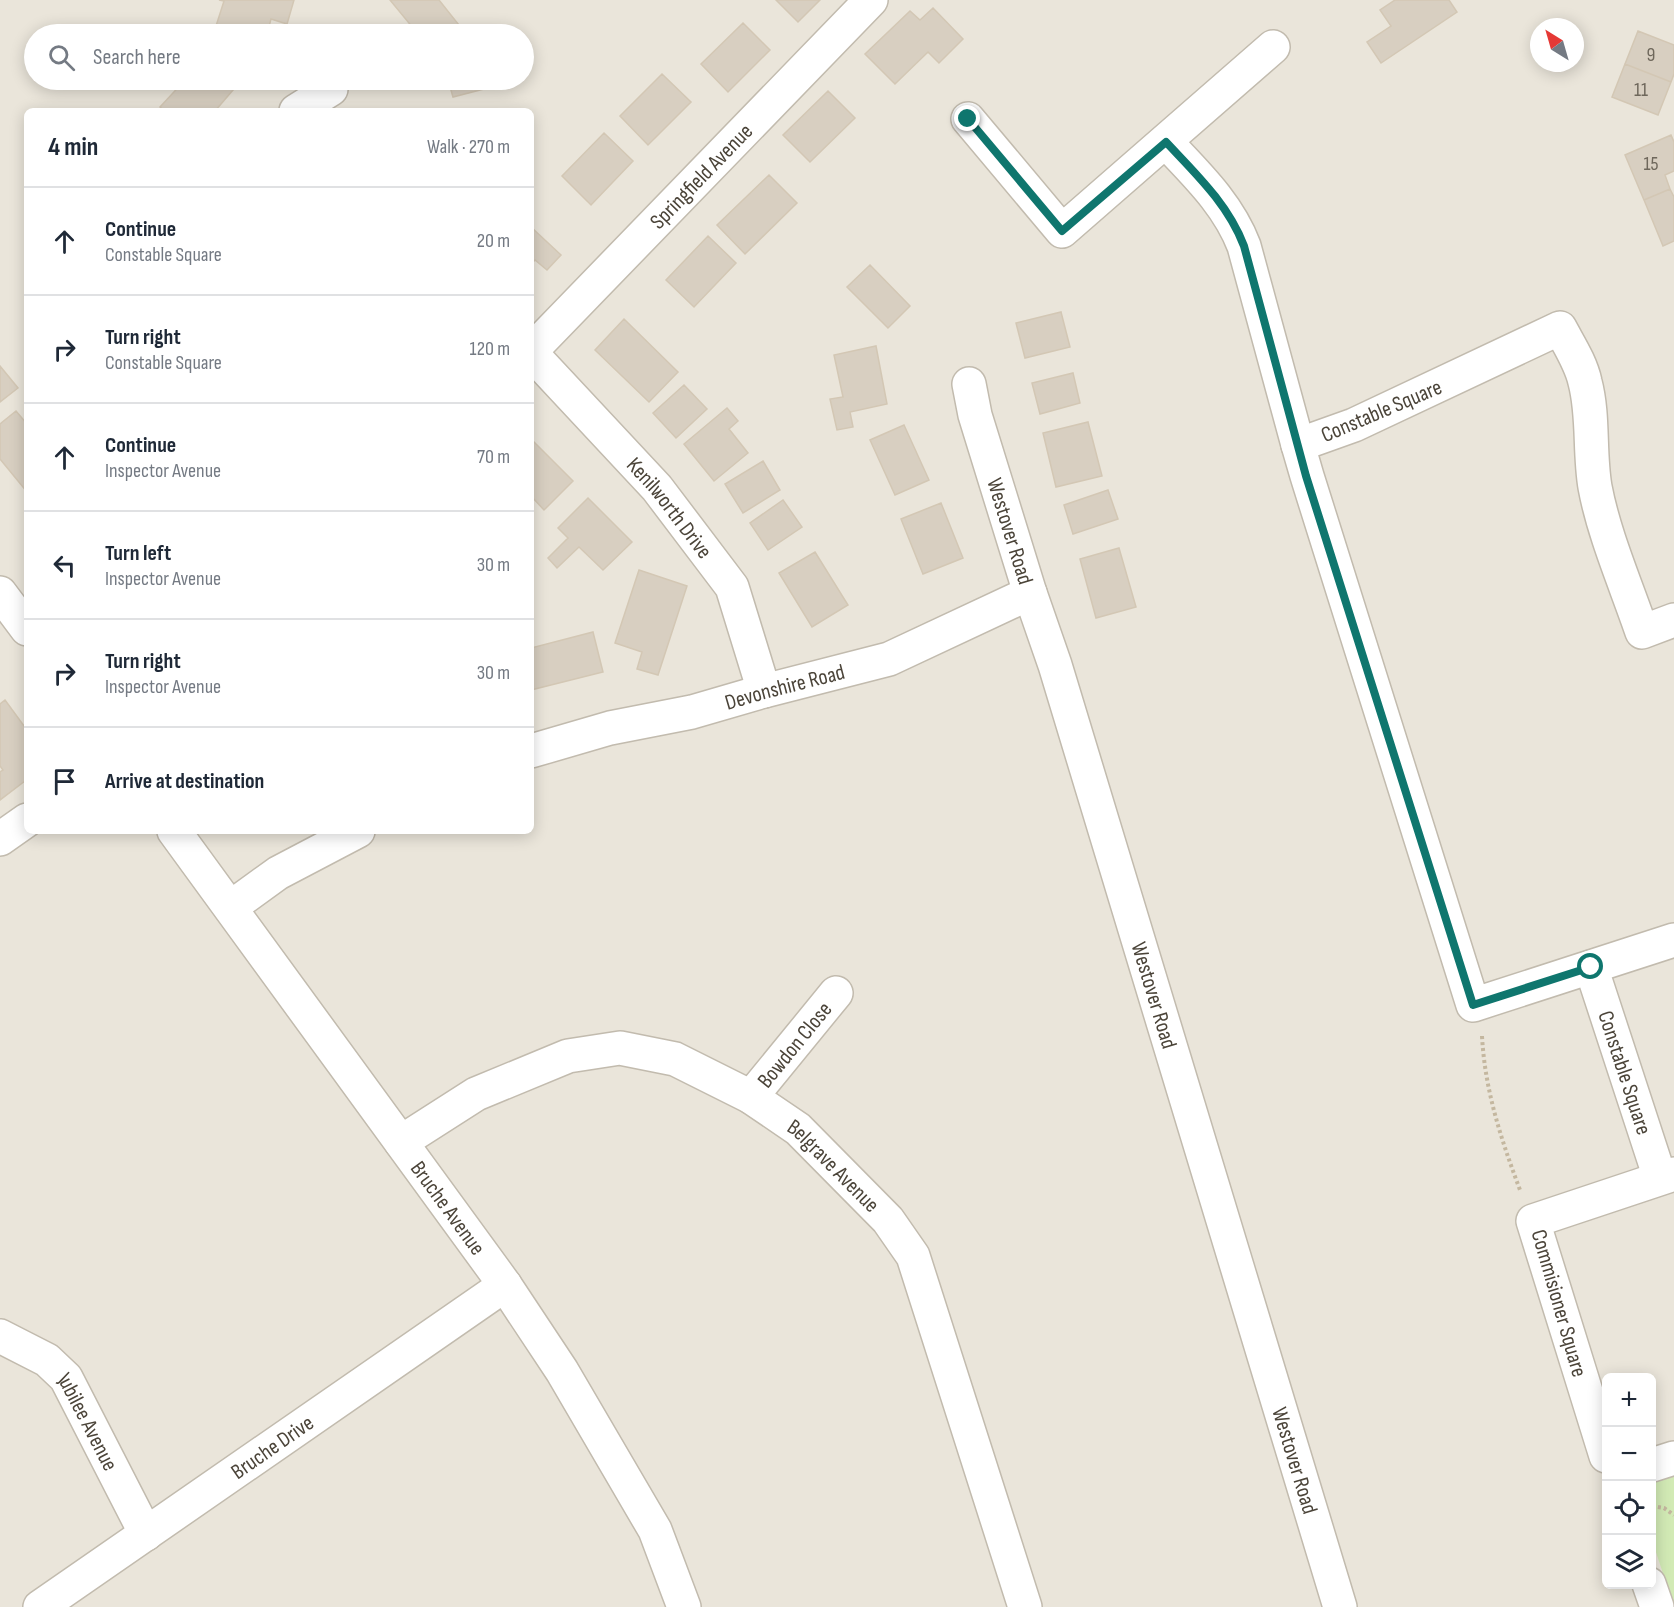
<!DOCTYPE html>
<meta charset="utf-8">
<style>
:root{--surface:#fff;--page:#f6f6f7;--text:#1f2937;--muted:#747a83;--line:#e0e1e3}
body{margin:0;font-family:"Sofia Sans Condensed",sans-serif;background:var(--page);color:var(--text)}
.controls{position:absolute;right:18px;bottom:18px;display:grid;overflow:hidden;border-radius:9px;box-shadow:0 3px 15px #0003}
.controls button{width:54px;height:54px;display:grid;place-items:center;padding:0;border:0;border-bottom:2px solid var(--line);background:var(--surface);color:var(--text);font:30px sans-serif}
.compass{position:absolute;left:1530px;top:18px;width:54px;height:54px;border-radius:50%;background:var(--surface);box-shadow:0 3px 15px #0003;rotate:323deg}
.stop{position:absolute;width:18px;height:18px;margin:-14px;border:4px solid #0f766e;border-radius:50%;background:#fff}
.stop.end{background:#0f766e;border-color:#fff;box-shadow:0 2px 6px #0008}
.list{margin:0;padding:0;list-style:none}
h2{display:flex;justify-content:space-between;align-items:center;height:78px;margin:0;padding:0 24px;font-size:26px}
h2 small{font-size:20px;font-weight:400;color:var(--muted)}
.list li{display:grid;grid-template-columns:39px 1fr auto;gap:18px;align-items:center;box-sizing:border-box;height:108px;padding:0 24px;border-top:2px solid var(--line)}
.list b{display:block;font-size:22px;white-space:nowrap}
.list p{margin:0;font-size:20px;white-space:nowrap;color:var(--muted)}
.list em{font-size:20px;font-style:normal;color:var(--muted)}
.icon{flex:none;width:33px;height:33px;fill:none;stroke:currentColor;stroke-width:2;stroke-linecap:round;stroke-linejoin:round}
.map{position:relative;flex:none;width:1674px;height:1607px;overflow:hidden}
.search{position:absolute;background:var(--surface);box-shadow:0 3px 15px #0003;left:24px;top:24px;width:510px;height:66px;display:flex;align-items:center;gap:15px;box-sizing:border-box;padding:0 21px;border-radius:33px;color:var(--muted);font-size:22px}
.panel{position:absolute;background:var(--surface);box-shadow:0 3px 15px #0003;left:24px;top:108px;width:510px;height:726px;border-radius:9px}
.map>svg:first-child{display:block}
.residential{fill:#eae5da;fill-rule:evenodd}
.green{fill:#d2eab5}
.building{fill:#d8cfc1;stroke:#d3c7b4;stroke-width:1.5}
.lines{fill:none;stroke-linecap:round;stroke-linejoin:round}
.minor-casing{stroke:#c2bbae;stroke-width:36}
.tertiary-casing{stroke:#c2bbae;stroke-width:36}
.path{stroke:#c4b79f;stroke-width:4;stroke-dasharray:3 3;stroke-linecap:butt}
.minor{stroke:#fff;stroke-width:33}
.tertiary{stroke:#fff;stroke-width:33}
.route{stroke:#0f766e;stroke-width:8}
.labels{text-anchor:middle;stroke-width:4.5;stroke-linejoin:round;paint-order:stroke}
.number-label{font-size:20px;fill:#6e675b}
.street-label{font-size:22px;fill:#4b4439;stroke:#fff}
</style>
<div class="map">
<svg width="1674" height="1607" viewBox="0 0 1674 1607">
<rect width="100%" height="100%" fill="#f6f3ec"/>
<path class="residential" d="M0,0H1674V1607H0ZM1539,27H1575V63H1539ZM34,34H524V80H34ZM27,111H531V831H27ZM1606,1378H1652V1584H1606Z"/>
<path class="green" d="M1674,1471V1607L1652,1540V1479Z"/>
<path class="building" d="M219,0H294L287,24L271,19L267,34H239L240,33L216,26L224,1Z
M390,0H439L459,25L447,34H418Z
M776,0H820L798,22Z
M1395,0H1449L1457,12L1381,63L1367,42L1391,26L1380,10Z
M933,8L963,39L939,63L928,52L895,84L865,54L910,11L920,20Z
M743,23L770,50L728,92L701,64Z
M1638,31L1674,45V74L1671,82L1625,64Z
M1625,64L1671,82L1658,115L1612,97Z
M662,74L691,102L648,145L620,116Z
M185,80H222L233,90L215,111H164L160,107Z
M448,80H510L511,82L453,97Z
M828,91L855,118L810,162L783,135Z
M604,133L633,161L591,205L562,176Z
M1671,135L1674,142V171L1665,175L1670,189L1644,200L1625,155Z
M769,175L797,203L745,254L717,225Z
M1670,189L1674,197V241L1663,246L1644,200Z
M531,227L561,255L547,270L535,260L531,264Z
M708,236L736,263L694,307L666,280Z
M870,265L910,306L888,328L847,287Z
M1061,312L1070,347L1025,358L1016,323Z
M624,319L678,372L649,402L595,350Z
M876,346L887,404L850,412L853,427L837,430L830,399L843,397L834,355Z
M0,366L18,388L0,402Z
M1073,373L1080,403L1040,414L1032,383Z
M684,385L707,409L676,438L653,413Z
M727,408L738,421L729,429L748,453L714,481L684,444Z
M16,411L27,424V492L0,459V424Z
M1088,422L1102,476L1056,487L1043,433Z
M904,425L929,480L895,495L870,440Z
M531,439L573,481L544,510L531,496Z
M763,461L780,490L743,513L725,484Z
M1108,490L1118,519L1073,534L1064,505Z
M588,498L632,542L603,570L579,547L557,568L548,558L568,538L558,528Z
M783,500L802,527L768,550L750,523Z
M941,503L963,558L923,574L901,519Z
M1119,548L1136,607L1096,618L1080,559Z
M815,552L848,605L812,627L779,573Z
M639,570L687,586L658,675L637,669L642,652L615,643Z
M593,632L603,672L531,690V648Z
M5,700L27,730V784L25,781L0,800V772L3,770L0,766V704Z"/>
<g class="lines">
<defs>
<g id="minor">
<path d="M296,111L331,89"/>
<path d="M968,119L1062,231L1273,47"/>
<path d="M1166,142C1196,174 1228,204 1244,246L1298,445"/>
<path id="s1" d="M531,351L871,0"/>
<path id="s2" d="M531,353L657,488L732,587L764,691"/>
<path id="s3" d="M969,384L975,415L1030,593L1055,665L1340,1607"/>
<path d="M1674,620L1642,632C1626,585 1604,535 1595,487C1589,452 1594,416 1585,382C1581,363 1569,345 1560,328L1354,425L1298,445L1307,476L1473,1005L1674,940"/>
<path id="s4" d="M531,751L610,728L692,712L764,691L889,659L1030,593"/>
<path d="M0,839L27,820"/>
<path d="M231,907L278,873L358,831"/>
<path id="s5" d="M1591,967L1660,1178"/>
<path id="s6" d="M751,1097L836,993"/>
<path id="s7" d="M401,1142L476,1094L568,1056L620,1048L675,1059L751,1097L798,1129L888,1220L913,1256L1025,1607"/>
<path id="s8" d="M0,1336L47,1360L66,1378L146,1534"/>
<path d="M1606,1456L1533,1221L1674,1174"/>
<path d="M1652,1465L1674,1458"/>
<path d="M1649,1584L1657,1607"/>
<path id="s9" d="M40,1607L505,1285"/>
</g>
<g id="tertiary">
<path d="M0,593L27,629"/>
<path id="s10" d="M174,831L505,1285L562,1371L655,1530L684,1607"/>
</g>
</defs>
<use href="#minor" class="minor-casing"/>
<use href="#tertiary" class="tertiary-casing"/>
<path class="path" d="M1482,1036C1485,1091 1501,1139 1520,1190
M1652,1506L1664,1508L1674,1515"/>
<use href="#minor" class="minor"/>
<use href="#tertiary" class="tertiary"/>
</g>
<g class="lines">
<path class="route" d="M968,119L1062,231L1166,142C1196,174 1228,204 1244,246L1306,476L1473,1005L1591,967"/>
</g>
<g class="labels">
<g class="number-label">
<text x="1651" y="61">9</text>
<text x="1641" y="96">11</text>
<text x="1651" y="170">15</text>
</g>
<g class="street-label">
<text dy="8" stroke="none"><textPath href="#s1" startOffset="244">Springfield Avenue</textPath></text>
<text transform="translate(1381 410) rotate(-23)" y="8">Constable Square</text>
<text dy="8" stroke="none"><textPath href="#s2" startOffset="208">Kenilworth Drive</textPath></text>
<text dy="8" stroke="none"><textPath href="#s3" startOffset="153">Westover Road</textPath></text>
<text dy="8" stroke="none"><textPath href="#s4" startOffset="262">Devonshire Road</textPath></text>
<text dy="8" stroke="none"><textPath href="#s3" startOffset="639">Westover Road</textPath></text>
<text dy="8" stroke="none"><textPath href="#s6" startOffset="68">Bowdon Close</textPath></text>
<text dy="8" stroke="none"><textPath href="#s5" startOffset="111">Constable Square</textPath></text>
<text dy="8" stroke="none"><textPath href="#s7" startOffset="490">Belgrave Avenue</textPath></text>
<text dy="8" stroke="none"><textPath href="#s10" startOffset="466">Bruche Avenue</textPath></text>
<text transform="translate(1560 1303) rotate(74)" y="8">Commisioner Square</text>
<text dy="8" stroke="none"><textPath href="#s8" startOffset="128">Jubilee Avenue</textPath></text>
<text dy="8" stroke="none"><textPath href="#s9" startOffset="282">Bruche Drive</textPath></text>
<text dy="8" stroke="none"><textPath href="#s3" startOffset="1125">Westover Road</textPath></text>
</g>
</g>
</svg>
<div class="controls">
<button>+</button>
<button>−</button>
<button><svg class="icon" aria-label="locate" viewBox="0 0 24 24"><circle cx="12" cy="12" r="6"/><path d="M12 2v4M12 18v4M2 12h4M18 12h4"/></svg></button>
<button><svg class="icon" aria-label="layers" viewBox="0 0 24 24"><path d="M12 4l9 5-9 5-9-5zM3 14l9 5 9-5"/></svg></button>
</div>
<svg class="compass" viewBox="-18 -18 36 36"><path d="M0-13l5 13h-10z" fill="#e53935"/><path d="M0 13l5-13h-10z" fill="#747a83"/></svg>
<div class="stop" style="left:1591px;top:967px"></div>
<div class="stop end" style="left:968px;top:119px"></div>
<div class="search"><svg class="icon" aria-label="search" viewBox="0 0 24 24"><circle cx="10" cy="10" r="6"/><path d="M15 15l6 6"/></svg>Search here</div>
<section class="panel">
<h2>4 min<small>Walk · 270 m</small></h2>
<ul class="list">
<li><svg class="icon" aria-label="ahead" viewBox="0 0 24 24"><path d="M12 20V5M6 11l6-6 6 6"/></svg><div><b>Continue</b><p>Constable Square</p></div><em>20 m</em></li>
<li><svg class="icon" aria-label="right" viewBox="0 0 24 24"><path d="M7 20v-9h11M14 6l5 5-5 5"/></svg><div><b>Turn right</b><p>Constable Square</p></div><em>120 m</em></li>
<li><svg class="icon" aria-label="ahead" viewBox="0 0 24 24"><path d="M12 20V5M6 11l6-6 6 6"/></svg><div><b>Continue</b><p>Inspector Avenue</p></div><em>70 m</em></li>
<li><svg class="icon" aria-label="left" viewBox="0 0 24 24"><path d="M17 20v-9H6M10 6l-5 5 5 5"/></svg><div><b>Turn left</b><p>Inspector Avenue</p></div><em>30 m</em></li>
<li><svg class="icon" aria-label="right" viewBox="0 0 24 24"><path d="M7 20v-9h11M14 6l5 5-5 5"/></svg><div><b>Turn right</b><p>Inspector Avenue</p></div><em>30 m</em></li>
<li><svg class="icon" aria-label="arrive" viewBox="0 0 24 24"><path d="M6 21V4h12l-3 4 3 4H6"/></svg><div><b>Arrive at destination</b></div></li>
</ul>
</section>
</div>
